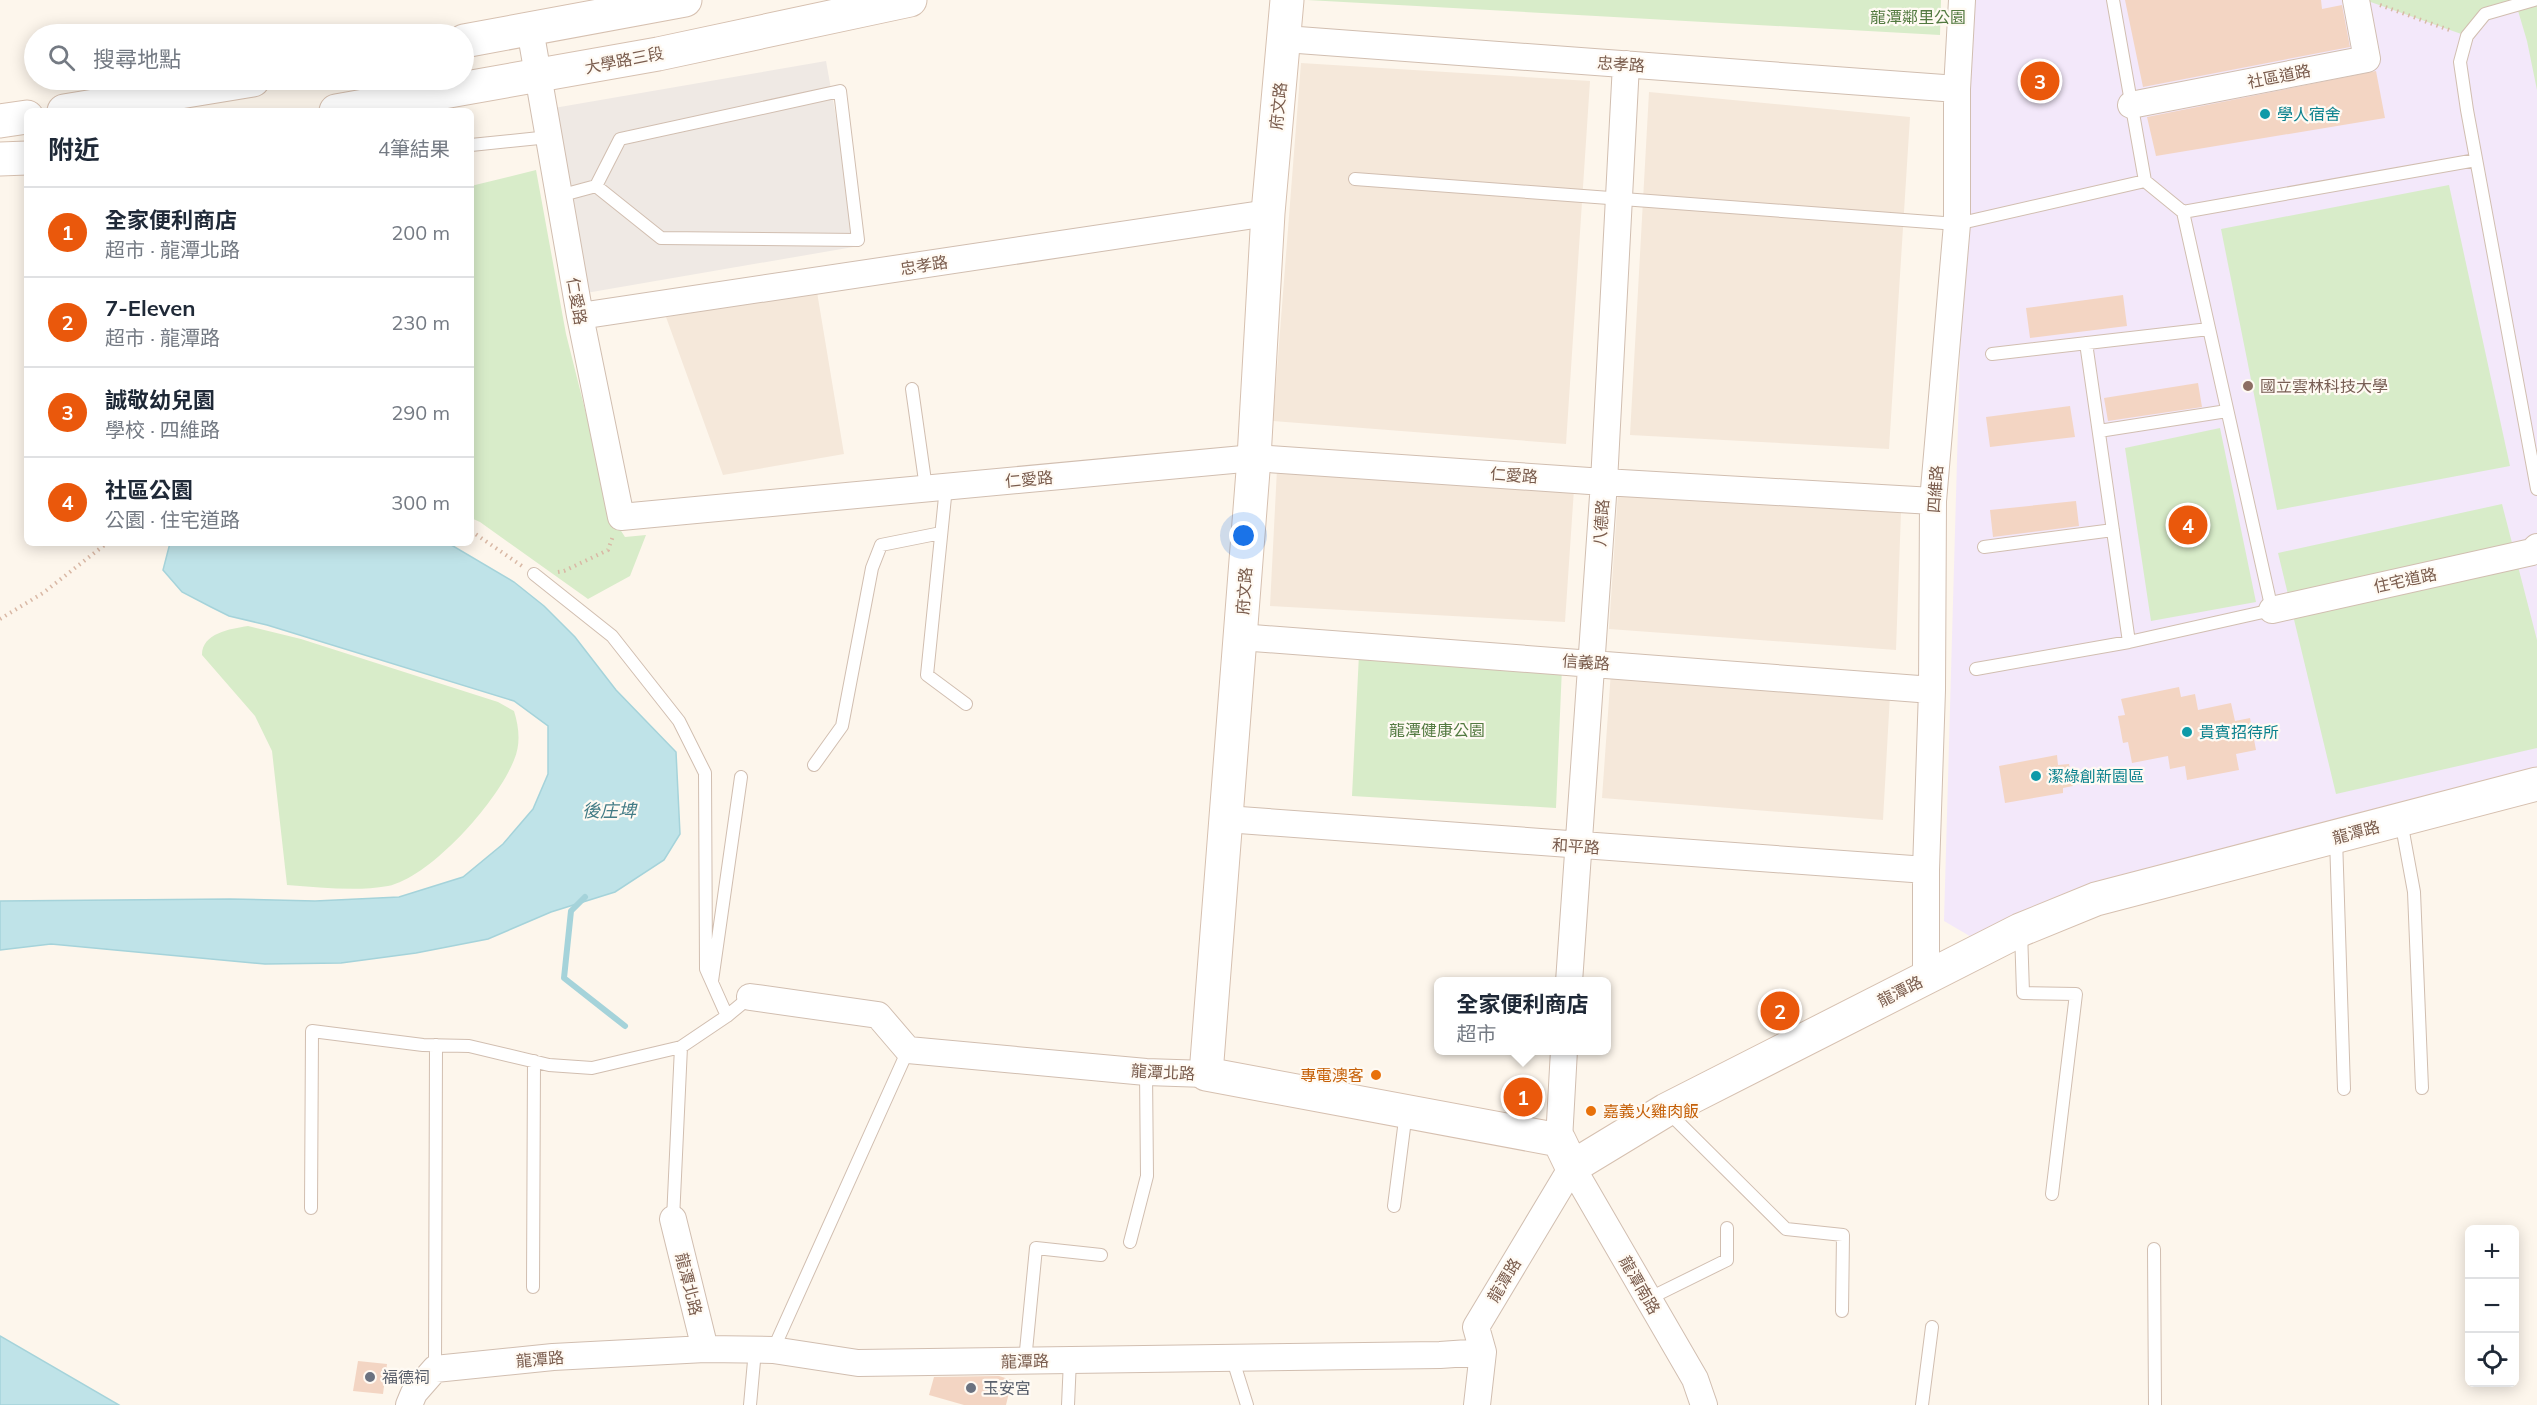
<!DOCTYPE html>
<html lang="zh-TW">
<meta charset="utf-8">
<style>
:root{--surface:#fff;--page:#f6f6f7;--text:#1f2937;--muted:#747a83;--line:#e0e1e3;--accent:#ea580c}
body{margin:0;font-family:Mulish,"Noto Sans TC",sans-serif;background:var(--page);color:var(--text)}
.controls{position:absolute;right:18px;bottom:18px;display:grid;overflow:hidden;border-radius:9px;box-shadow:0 3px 15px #0003}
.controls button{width:54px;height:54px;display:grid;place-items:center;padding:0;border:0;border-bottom:2px solid var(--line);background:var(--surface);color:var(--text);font:30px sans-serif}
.you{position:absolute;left:1244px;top:536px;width:21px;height:21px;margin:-15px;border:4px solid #fff;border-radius:50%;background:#1a73e8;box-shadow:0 0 0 9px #1a73e833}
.badge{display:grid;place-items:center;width:39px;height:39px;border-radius:50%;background:var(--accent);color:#fff;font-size:20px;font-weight:700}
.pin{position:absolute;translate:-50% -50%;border:3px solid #fff;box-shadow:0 2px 6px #0006}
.popup{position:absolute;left:1434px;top:977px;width:177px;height:78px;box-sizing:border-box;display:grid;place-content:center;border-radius:9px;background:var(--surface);filter:drop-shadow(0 2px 4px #0005);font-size:20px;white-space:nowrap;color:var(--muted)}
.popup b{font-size:22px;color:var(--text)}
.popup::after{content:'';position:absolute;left:50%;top:100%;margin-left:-12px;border:12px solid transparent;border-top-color:var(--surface)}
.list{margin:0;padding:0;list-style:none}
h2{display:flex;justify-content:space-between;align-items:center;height:78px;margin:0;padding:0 24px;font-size:26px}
h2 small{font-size:20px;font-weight:400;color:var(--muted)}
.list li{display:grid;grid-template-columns:39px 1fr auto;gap:18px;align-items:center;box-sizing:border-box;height:90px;padding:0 24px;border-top:2px solid var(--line)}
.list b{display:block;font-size:22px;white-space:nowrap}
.list p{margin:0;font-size:20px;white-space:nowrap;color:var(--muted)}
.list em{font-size:20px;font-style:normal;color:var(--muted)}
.icon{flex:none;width:33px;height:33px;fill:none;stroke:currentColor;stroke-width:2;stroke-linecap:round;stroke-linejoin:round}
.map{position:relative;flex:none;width:2537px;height:1405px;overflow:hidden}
.search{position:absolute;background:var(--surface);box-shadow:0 3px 15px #0003;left:24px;top:24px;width:450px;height:66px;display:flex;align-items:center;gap:15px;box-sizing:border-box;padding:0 21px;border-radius:33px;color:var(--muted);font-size:22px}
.panel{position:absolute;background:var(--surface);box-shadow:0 3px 15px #0003;left:24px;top:108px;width:450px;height:438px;border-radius:9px}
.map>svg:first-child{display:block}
.residential{fill:#f5e8da}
.industrial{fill:#efe9e4}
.education{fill:#f3e8fa}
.green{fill:#d8ecc9}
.water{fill:#bfe3e8;stroke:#a5d3da;stroke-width:1.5}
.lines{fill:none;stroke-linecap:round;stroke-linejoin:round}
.stream{stroke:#a5d3da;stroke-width:6}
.building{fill:#f3d5c3}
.lane-casing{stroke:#d1beb0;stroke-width:14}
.street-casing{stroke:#d1beb0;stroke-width:28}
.secondary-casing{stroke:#d6c0b0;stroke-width:35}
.path{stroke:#d9b8a5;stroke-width:4;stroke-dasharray:1.5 4.5;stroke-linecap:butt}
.lane{stroke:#fff;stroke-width:12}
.street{stroke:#fff;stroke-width:26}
.secondary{stroke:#fff;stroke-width:33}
.culture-dot{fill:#0f9aa8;stroke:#fffaf3;stroke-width:2}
.education-dot{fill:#8d6e63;stroke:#fffaf3;stroke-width:2}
.food-dot{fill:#e8710a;stroke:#fffaf3;stroke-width:2}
.worship-dot{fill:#6b7280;stroke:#fffaf3;stroke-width:2}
.labels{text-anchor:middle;stroke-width:4.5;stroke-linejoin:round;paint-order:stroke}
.park-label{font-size:16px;fill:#537a41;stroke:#fffaf3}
.street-label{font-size:16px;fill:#7a5c4d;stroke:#fffaf3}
.culture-label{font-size:16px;fill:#0d838f;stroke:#fffaf3;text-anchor:start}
.education-label{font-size:16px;fill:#785e54;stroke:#fffaf3;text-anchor:start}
.food-label{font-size:16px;fill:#c56008;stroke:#fffaf3;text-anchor:end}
.worship-label{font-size:16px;fill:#5b616d;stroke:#fffaf3;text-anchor:start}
.water-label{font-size:18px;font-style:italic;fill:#437c86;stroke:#fffaf3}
</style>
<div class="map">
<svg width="2537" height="1405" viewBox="0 0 2537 1405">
<rect width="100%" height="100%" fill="#fdf6ec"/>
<path class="residential" d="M1301,63L1590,81L1566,444L1273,421Z
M1649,92L1910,117L1889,449L1630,435Z
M817,292L844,454L723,475L666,317Z
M1277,469L1574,489L1565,622L1270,606Z
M1618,492L1901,512L1896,650L1609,629Z
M1611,671L1890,695L1883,820L1602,798Z"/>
<path class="industrial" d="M826,61L859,246L586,293L554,108Z"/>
<path class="education" d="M1970,0H2537V772L1973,938L1944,921Z"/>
<path class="green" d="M1307,0H1941L1940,35Z
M2365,0H2537V90L2527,41L2516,4L2485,14L2467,36Z
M536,170L566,334L612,517L625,537L646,535L630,576L588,599L480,522L471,518V186Z
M2449,185L2510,466L2277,510L2221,229Z
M2220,428L2256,602L2151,621L2125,448Z
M2502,504L2537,640V748L2336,794L2278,553Z
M248,626L301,639L498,702L514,711C519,727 521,744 514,760C498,801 431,877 388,886C355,892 320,887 287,885L272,751L255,716L202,655C202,633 230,629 248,626Z
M1359,654L1562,667L1556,808L1352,796Z"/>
<path class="water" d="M170,543H448L514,582L544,606L575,637L616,690L676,752L680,834L664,860L615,892L551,912L488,939L416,953L341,963L265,964L51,944L0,950V901L230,899L315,901L399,897L463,877L503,844L533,809L548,774V726L514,701L267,625L229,616L211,607L182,592L163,570Z
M0,1336L119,1405H0Z"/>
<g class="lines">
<path class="stream" d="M585,897L571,911L564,978L625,1026"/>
</g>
<path class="building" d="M2125,0H2321L2322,9L2342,5L2350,47L2143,87Z
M2376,71L2385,118L2156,156L2147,117Z
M2123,295L2127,326L2030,338L2026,308Z
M2198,383L2202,407L2108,421L2104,398Z
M2070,406L2075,437L1990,447L1986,417Z
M2076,501L2079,526L1993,537L1990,510Z
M2179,687L2181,697L2195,694L2198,710L2231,703L2235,721L2250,718L2256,750L2236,754L2239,770L2187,780L2185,766L2170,769L2168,756L2132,763L2128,742L2123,743L2118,716L2125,715L2121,699Z
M2057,755L2058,765L2069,764L2073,786L2063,788V793L2005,803L1999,766Z
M358,1361L387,1364L383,1394L353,1391Z
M999,1376L1012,1380L1006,1405H964L929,1395L934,1377Z"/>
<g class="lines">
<defs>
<path id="lane" d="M2113,0L2145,181
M2534,0L2485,14L2467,36L2460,62L2467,110L2537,489
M471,145L549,137
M1355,179L1957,224L2145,181L2183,212L2476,160
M559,196L596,186L620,139L840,91L858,240L661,238L596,186
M2086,343L2129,642
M1992,354L2209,329
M912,389L926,488
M2099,431L2227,411
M946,487L927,675L966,704
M1984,547L2113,530
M534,574L612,636L679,721L705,773L706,969L727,1016
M1976,669L2129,642L2272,610L2183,212
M814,765L842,726L872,568L881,545L941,533
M2401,821L2414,892L2422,1088
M2336,838L2344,1089
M2021,931L2023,993L2076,994L2052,1194
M712,981L741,777
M1667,1111L1786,1229L1843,1235L1842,1311
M1394,1206L1406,1112
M311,1208L312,1031L423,1045L469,1046L549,1065L592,1068L681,1047L727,1016L750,997
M673,1219L681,1047
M1130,1242L1147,1176L1146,1072
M2154,1249L2155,1405
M533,1287L534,1061
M1648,1299L1727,1260V1228
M773,1350L908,1050
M1232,1357L1247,1405
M1025,1361L1036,1248L1101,1255
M435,1369L436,1045
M750,1405L755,1350
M1068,1405L1070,1360
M1922,1405L1932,1327"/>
<path id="street" d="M530,29L580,316L621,517L1254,458L1604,482L1933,501
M1285,39L1957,89
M2131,105L2367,59L2356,0
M580,316L1268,213
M2272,610L2532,552L2537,547
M1240,637L1932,690
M1226,819L1926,870
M1926,978V870L1932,690L1933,501L1957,224V89L1962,0
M1569,982L1604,482L1626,64
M750,997L878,1015L908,1050L1146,1072L1206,1074
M1559,1140L1564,1050
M673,1219L705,1349
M409,1405L414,1393L435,1369L553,1357L705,1349L773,1350L858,1363L1440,1355L1483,1352L1476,1327L1572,1167L1695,1379L1704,1405
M1477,1405L1483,1352"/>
<path id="secondary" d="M1287,0L1268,213L1254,458L1206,1074L1559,1140L1572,1167L1666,1110L2020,930L2096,899L2537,784
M464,41L685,0
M64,111L253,80
M336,111L658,54L910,0
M0,121L27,117
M0,159L27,158"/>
</defs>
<use href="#lane" class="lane-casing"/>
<use href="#street" class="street-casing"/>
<use href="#secondary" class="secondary-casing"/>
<path class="path" d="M2380,5L2452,31
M471,531L522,566
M558,572L564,571L608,550L613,536
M0,619L43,593L107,543"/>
<use href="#lane" class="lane"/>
<use href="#street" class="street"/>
<use href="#secondary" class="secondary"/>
</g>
<g class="culture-dot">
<circle cx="2265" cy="114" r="6"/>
<circle cx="2187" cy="732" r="6"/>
<circle cx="2036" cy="776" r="6"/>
</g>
<circle class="education-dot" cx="2248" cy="386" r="6"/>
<g class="food-dot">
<circle cx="1376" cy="1075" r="6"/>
<circle cx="1591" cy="1111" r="6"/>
</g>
<g class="worship-dot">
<circle cx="370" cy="1377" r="6"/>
<circle cx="971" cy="1388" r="6"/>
</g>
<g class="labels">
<g class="park-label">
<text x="1918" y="23">龍潭鄰里公園</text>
<text x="1437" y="736">龍潭健康公園</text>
</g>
<g class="street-label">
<text transform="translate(624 60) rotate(-11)" y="6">大學路三段</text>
<text transform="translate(1621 64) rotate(4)" y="6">忠孝路</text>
<text transform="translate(2279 76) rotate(-11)" y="6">社區道路</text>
<text transform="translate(1278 106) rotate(-84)" y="6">府文路</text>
<text transform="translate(924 265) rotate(-9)" y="6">忠孝路</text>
<text transform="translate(577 301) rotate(80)" y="6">仁愛路</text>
<text transform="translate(1514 475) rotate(4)" y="6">仁愛路</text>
<text transform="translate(1029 479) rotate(-5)" y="6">仁愛路</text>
<text transform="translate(1935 489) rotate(-86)" y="6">四維路</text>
<text transform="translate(1601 523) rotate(-86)" y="6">八德路</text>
<text transform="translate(2405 580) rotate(-12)" y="6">住宅道路</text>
<text transform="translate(1244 591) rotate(-86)" y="6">府文路</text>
<text transform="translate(1586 662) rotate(4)" y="6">信義路</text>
<text transform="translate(2356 832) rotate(-15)" y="6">龍潭路</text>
<text transform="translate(1576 846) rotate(4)" y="6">和平路</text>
<text transform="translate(1900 991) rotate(-27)" y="6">龍潭路</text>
<text transform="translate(1163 1072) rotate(3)" y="6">龍潭北路</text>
<text transform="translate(1504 1280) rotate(-59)" y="6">龍潭路</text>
<text transform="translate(689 1284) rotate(76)" y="6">龍潭北路</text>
<text transform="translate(1640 1285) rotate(60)" y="6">龍潭南路</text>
<text transform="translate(540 1359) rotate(-5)" y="6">龍潭路</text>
<text transform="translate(1025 1361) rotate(-1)" y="6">龍潭路</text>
</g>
<g class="culture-label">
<text x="2277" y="120">學人宿舍</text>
<text x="2199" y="738">貴賓招待所</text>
<text x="2048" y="782">潔綠創新園區</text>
</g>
<g class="education-label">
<text x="2260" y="392">國立雲林科技大學</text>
</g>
<g class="food-label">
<text x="1364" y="1081">專電澳客</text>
<text x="1603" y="1117" text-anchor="start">嘉義火雞肉飯</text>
</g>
<g class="worship-label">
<text x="382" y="1383">福德祠</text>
<text x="983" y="1394">玉安宮</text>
</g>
<g class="water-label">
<text x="609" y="817">後庄埤</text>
</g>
</g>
</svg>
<div class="controls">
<button>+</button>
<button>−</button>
<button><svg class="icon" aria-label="locate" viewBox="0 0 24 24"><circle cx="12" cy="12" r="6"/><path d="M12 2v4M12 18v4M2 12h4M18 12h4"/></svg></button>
</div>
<div class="you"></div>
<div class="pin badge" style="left:1523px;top:1097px">1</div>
<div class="popup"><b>全家便利商店</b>超市</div>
<div class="pin badge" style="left:1780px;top:1011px">2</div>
<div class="pin badge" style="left:2040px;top:81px">3</div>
<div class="pin badge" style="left:2188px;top:525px">4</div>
<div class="search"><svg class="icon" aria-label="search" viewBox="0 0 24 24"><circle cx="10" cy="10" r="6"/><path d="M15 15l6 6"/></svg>搜尋地點</div>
<section class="panel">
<h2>附近<small>4筆結果</small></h2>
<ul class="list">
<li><span class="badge">1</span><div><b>全家便利商店</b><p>超市 · 龍潭北路</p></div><em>200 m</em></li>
<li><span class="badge">2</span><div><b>7-Eleven</b><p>超市 · 龍潭路</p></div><em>230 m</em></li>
<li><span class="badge">3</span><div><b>誠敬幼兒園</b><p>學校 · 四維路</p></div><em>290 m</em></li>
<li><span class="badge">4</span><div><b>社區公園</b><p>公園 · 住宅道路</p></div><em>300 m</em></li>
</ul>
</section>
</div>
